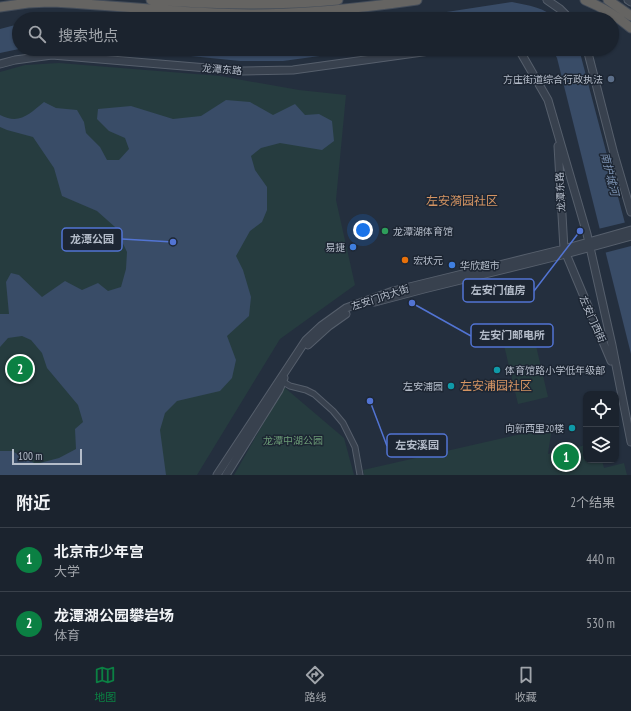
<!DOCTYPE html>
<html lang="zh">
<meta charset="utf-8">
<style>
:root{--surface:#1b232e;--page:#242b36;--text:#f1f3f6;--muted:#a0a4aa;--line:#39404a;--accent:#0b8043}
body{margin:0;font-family:"PT Sans Narrow","Noto Sans SC",sans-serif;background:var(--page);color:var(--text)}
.controls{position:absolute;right:12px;bottom:12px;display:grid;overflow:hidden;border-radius:8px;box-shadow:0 1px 3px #0004}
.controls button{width:36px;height:36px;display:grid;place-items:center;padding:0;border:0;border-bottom:1px solid var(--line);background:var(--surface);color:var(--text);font:20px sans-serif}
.scale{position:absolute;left:12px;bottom:10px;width:70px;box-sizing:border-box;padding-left:4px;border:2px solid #b4bcc9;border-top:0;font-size:11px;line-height:14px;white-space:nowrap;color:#b4bcc9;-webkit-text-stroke:3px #1d2633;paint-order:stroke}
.you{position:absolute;left:363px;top:230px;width:14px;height:14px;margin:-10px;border:3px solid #fff;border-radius:50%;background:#1a73e8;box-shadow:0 0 0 6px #1a73e833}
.badge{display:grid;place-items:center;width:26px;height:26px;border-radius:50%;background:var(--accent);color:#fff;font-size:13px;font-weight:700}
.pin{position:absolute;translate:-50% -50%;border:2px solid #fff;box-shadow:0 1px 4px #0006}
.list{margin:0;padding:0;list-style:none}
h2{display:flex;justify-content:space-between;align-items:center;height:52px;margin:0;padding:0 16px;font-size:17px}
h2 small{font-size:13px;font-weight:400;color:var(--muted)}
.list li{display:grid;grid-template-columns:26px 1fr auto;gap:12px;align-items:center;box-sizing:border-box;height:64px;padding:0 16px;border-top:1px solid var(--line)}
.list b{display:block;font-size:15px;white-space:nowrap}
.list p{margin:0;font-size:13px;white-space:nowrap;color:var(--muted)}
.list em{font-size:13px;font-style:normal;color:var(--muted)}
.icon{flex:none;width:22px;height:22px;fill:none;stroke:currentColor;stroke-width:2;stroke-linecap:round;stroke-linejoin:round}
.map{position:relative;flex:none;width:631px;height:475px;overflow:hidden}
.search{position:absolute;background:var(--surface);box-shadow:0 1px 3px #0004;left:12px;right:12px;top:12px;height:44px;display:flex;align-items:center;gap:10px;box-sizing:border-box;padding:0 14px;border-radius:22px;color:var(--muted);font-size:15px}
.sheet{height:180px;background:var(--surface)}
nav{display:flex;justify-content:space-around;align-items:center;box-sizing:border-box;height:56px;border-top:1px solid var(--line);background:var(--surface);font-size:11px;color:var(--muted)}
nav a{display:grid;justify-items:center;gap:2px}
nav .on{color:var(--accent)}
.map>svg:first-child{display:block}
.green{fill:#263c3f}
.water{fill:#394c67}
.pier{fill:#242f3e}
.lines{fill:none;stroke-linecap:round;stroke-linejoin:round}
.minor-casing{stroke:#565f6c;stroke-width:7}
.tertiary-casing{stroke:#565f6c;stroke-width:9}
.trunk-casing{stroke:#434c59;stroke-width:11}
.minor{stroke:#38414e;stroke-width:5}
.tertiary{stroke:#38414e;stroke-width:7}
.trunk{stroke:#656462;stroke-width:9}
.service-dot{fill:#5c6f8a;stroke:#1d2633;stroke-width:1.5}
.leisure-dot{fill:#2e9e5b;stroke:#1d2633;stroke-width:1.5}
.shop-dot{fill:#3f7fe0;stroke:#1d2633;stroke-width:1.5}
.food-dot{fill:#e8710a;stroke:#1d2633;stroke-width:1.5}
.culture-dot{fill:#0f9aa8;stroke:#1d2633;stroke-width:1.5}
.labels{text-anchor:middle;stroke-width:3;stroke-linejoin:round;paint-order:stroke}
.street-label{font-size:10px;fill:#b4bcc9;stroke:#1d2633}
.poi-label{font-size:10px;fill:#b4bcc9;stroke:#1d2633;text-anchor:end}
.park-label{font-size:10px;fill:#6b9a76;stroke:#1d2633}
.water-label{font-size:11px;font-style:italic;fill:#7c92b1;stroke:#1d2633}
.quarter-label{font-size:12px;fill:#d59563;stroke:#1d2633}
.leader{fill:none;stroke:#5274d3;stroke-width:1.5}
.callout-dot{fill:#5274d3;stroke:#1d2633;stroke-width:1.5}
.callout{fill:#1d2633;stroke:#5274d3;stroke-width:1.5}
.callout-label{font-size:11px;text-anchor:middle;font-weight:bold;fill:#b4bcc9}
</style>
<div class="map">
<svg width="631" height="475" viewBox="0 0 631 475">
<rect width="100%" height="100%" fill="#242f3e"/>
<path class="green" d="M59,63L220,76L299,90L346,95L336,200L355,285L280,339L197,475H0V72L25,65Z
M533,333L548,397L518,404L503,341Z
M284,387L344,438L354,475H234Z
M552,427L548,454L586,445V460H602L604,468L624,463L627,475H364L363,470Z"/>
<path class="water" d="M512,2C528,5 545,8 557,19H401Z
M19,24V49L0,53V29Z
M122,49H371L283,61H240Z
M552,49H579L631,246V354L557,58Z
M226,100L250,102L273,115L295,104L305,115L319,114L332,121L334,141L322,150L280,143L261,148L251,156L255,170L267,187V210L262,222L250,231L236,256L243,270L251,297L249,316L227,336L236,360L232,378L220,391L177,401L165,413L160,430L166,475H0V451H12L36,464L59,458L76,449L75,429L83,422L78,405L47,368L42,353L31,340L22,336L8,338L0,347V314H9L6,282L11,273L19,275L42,297L65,281L82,290L98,283L108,291L121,287L126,269L127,252L115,227L97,211L62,196L54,168L33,137L7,130L0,127V115C20,125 29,114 44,102L56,108L77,110L84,122L86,133L100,147L107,160H119L129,149L125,138L109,131L97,119L98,109L131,106L173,119L201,116Z"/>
<path class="pier" d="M627,222L631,237V246L604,253L598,229Z"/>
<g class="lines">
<defs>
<path id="minor" d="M280,380L290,386L306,390L314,394L333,411L343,423L355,447L360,475"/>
<path id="tertiary" d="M547,0L560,9L570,19
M628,0L631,2
M517,49L521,53L548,100L587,234L612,345L631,442
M587,49L614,154L631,212
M0,64L15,60L52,55L243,71L293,70L444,49
M558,146L564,249L611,361
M375,302L424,289L562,255L631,236
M308,345L329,326L346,314
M217,475L306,340L321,326L346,308L393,291L560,250L631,230
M226,475L279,390L284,378"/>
<path id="trunk" d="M151,0C214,5 276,6 338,0
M585,0C602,7 617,16 631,28
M608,0L631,16
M0,7L28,3L50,2C117,5 184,14 251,14C306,14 362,8 417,0"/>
</defs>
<use href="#minor" class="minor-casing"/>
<use href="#tertiary" class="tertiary-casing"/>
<use href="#trunk" class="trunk-casing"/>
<use href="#minor" class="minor"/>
<use href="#tertiary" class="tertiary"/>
<use href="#trunk" class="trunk"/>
</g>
<circle class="service-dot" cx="611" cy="79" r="4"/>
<circle class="leisure-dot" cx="385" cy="231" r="4"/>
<g class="shop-dot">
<circle cx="353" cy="247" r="4"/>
<circle cx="452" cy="265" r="4"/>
</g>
<circle class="food-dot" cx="405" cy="260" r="4"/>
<g class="culture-dot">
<circle cx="497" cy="370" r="4"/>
<circle cx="451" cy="386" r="4"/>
<circle cx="572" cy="428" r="4"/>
</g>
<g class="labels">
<g class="street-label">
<text transform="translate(222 69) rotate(4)" y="4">龙潭东路</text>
<text transform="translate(560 192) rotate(-93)" y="4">龙潭东路</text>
<text transform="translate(380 297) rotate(-18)" y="4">左安门内大街</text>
<text transform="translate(593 319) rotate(66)" y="4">左安门西街</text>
</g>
<g class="poi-label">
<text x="603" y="83">方庄街道综合行政执法</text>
<text x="393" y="235" text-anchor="start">龙潭湖体育馆</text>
<text x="345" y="251">易捷</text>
<text x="413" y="264" text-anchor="start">宏状元</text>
<text x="460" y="269" text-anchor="start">华欣超市</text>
<text x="505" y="374" text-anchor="start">体育馆路小学低年级部</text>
<text x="443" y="390">左安浦园</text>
<text x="564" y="432">向新西里20楼</text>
</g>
<g class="park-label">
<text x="293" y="444">龙潭中湖公园</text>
</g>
<g class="water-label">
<text transform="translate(610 174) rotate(76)" y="4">南护城河</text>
</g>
<g class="quarter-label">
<text x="462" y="205">左安漪园社区</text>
<text x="496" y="390">左安浦园社区</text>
</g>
</g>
<path class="leader" d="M173 242L122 239M580 231L534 291M412 303L471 336M370 401L387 446"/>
<g class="callout-dot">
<circle cx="173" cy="242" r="4"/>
<circle cx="580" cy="231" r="4"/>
<circle cx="412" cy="303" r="4"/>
<circle cx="370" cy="401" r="4"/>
</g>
<g class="callout">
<rect x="62" y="228" width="60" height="23" rx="4"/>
<rect x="463" y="279" width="71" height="23" rx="4"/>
<rect x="471" y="324" width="82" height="23" rx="4"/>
<rect x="387" y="434" width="60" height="23" rx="4"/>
</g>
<g class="callout-label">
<text x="92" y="243">龙潭公园</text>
<text x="498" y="294">左安门值房</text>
<text x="512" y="339">左安门邮电所</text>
<text x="417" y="449">左安溪园</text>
</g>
</svg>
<div class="controls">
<button><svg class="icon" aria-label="locate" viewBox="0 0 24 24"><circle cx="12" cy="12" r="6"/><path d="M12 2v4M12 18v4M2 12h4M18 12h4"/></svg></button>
<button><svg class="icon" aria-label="layers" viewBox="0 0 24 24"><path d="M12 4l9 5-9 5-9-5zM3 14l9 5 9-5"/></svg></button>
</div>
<div class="scale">100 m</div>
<div class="you"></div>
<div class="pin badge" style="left:566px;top:457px">1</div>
<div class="pin badge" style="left:20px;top:369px">2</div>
<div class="search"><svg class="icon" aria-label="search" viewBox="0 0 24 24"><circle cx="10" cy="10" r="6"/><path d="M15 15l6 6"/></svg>搜索地点</div>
</div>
<section class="sheet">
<h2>附近<small>2个结果</small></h2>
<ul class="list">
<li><span class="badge">1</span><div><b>北京市少年宫</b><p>大学</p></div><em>440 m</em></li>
<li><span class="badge">2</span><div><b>龙潭湖公园攀岩场</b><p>体育</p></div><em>530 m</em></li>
</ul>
</section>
<nav>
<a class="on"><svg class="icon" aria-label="map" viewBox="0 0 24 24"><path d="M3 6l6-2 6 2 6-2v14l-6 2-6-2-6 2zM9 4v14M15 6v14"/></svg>地图</a>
<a><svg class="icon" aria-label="directions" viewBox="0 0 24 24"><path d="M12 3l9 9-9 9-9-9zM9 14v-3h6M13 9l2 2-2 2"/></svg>路线</a>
<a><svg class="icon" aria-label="saved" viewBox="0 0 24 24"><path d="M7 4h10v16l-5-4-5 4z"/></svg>收藏</a>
</nav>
